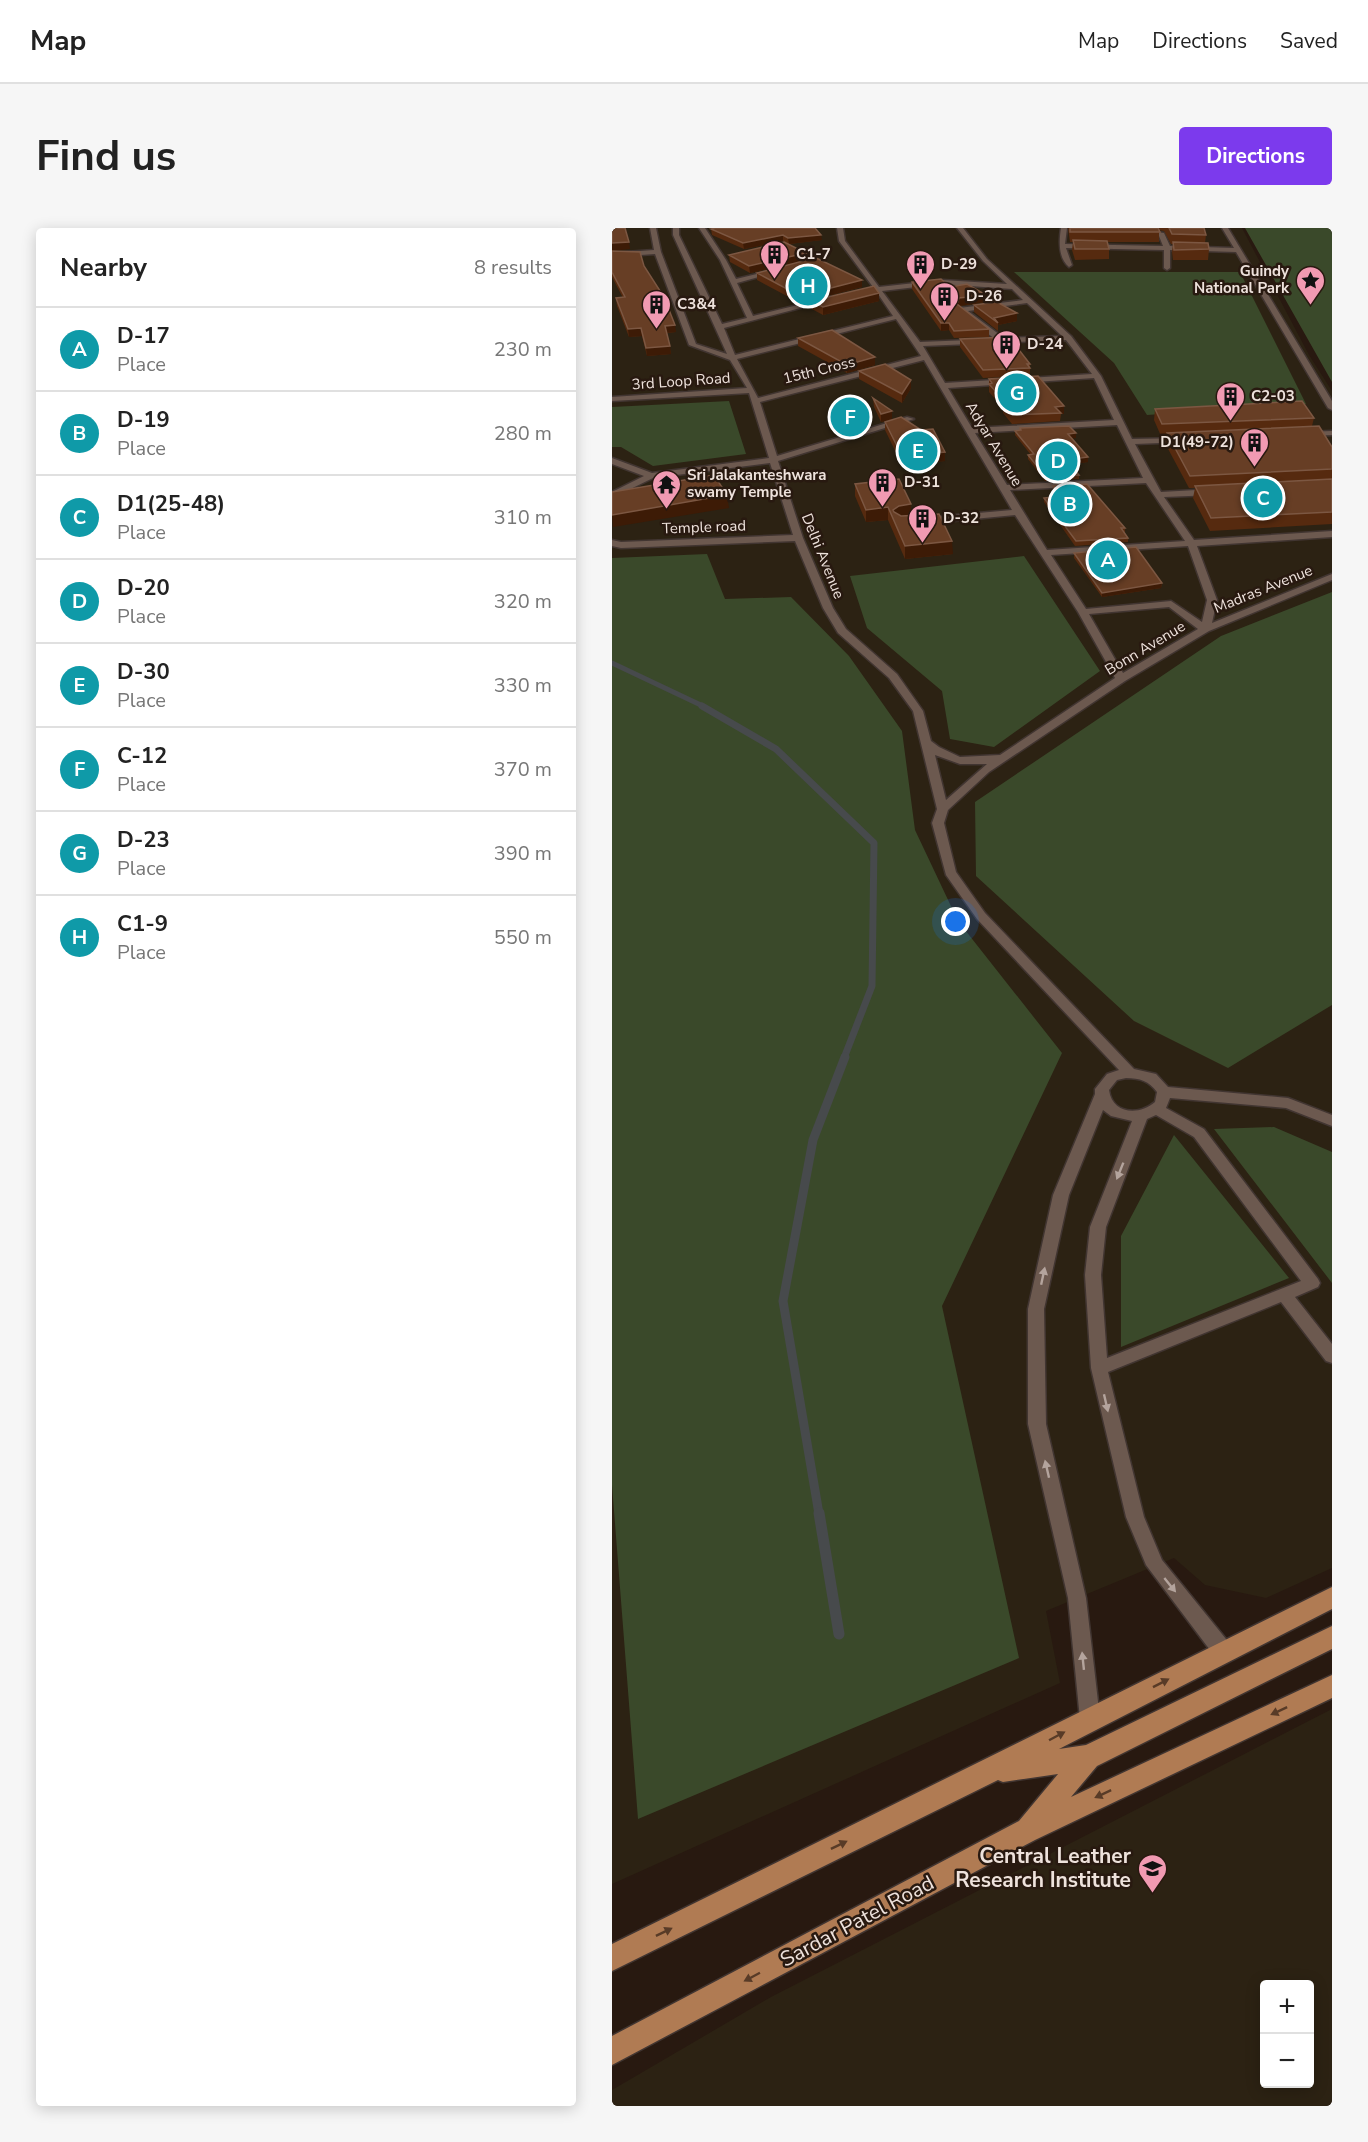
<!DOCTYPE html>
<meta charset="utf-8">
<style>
:root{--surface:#fff;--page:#f6f6f6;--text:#222;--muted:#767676;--line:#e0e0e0;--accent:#7c3aed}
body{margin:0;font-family:"Nunito Sans",sans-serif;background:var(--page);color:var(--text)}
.controls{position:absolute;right:18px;bottom:18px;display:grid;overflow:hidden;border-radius:6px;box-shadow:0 3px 15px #0003}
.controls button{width:54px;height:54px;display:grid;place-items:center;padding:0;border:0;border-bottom:2px solid var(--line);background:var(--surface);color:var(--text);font:30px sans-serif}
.you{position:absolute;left:344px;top:694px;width:21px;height:21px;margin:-15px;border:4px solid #fff;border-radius:50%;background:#1a73e8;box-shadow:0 0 0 9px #1a73e833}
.badge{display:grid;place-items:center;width:39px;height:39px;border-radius:50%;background:var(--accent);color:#fff;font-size:20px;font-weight:700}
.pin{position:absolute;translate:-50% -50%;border:3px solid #fff;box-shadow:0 2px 6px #0006}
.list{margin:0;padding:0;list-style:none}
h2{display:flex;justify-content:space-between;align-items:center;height:78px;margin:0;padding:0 24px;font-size:26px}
h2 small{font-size:20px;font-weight:400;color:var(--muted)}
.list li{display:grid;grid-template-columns:39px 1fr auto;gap:18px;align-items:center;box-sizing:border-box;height:84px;padding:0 24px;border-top:2px solid var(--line)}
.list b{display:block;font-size:22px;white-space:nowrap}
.list p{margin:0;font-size:20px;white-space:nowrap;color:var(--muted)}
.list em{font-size:20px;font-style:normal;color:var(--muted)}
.map{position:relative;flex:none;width:720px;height:1878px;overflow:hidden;border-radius:6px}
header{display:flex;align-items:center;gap:36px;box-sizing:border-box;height:84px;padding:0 30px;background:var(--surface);border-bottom:2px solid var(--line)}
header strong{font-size:28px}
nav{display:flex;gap:33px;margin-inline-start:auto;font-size:21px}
.intro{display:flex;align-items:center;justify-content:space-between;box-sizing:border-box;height:144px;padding:0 36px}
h1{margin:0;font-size:42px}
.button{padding:15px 27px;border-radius:6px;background:var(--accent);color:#fff;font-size:21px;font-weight:700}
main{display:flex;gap:36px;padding:0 36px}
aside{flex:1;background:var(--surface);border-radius:6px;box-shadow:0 3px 15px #0003}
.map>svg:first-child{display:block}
.education{fill:#2c2213;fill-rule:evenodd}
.green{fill:#3a492a}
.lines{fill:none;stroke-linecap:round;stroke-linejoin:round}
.stream-far3{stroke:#474a4c;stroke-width:5}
.stream-far2{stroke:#474a4c;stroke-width:7}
.stream-far1{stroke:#474a4c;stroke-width:9}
.stream{stroke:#474a4c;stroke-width:11}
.lane-casing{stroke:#413531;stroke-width:3}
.primary-casing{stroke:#413531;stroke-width:3}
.lane{fill:#6c594f;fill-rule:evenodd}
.primary{fill:#b07b53;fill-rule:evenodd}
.wall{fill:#562a0f}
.shaded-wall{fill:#3d1b06}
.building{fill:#673e25;stroke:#7c5742;stroke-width:1.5}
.oneway{fill:#b4a49d}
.oneway2{fill:#583b27}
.labels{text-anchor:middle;stroke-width:5;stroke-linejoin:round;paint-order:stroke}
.far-poi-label{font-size:15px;font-weight:bold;fill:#eee2dc;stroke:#281910;text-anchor:start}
.far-street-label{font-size:15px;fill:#eee2dc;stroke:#281910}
.near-poi-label{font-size:21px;font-weight:bold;fill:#eee2dc;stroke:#281910;text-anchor:end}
.near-street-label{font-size:21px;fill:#eee2dc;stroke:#281910}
</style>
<header>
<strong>Map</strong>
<nav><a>Map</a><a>Directions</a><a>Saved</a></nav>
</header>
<div class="intro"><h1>Find us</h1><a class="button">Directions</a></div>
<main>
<aside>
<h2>Nearby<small>8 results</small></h2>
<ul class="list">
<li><span class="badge" style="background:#0f9aa8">A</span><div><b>D-17</b><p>Place</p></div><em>230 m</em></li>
<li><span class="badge" style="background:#0f9aa8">B</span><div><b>D-19</b><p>Place</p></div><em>280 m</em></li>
<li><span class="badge" style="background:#0f9aa8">C</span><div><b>D1(25-48)</b><p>Place</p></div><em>310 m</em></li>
<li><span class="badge" style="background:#0f9aa8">D</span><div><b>D-20</b><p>Place</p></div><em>320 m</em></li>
<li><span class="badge" style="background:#0f9aa8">E</span><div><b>D-30</b><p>Place</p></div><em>330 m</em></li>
<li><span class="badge" style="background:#0f9aa8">F</span><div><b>C-12</b><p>Place</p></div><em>370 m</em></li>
<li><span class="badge" style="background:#0f9aa8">G</span><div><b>D-23</b><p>Place</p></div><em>390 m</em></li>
<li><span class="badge" style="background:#0f9aa8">H</span><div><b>C1-9</b><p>Place</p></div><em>550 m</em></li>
</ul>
</aside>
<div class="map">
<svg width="720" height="1878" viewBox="0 0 720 1878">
<rect width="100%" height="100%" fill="#281910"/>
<path class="education" d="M0,0H630L697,127L720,163V1340L654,1370L593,1357L562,1330L434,1383L448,1455L0,1656Z
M720,1481V1878H0V1862L159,1769ZM652,1756H698V1856H652Z"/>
<path class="green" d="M633,0H720V154Z
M402,44H628L694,176L535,187L502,135Z
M117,173L134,226L41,238L9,219H0V179Z
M95,326L113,371L179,369L237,428L290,503L303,602L346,693L450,825L330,1078L407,1430L26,1591L0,1257V330Z
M412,328L488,443L382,519L338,511L330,463L255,400L238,348Z
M720,364V777L616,840L522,793L364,648L363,574L609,408Z
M662,899L720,924V1055L602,901Z
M562,907L677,1050L509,1119V1008Z"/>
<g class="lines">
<path class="stream-far3" d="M0,435L93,479"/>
<path class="stream-far2" d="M90,478L164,521L262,615L260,758L232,830"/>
<path class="stream-far1" d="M207,1286L171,1073L201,912L233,829"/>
<path class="stream" d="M207,1285L227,1406"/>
<defs>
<path id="lane" d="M38,0H44L49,24L84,116L115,126L61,7V0H67V7L110,96L135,90L108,32L87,0H93L114,32L124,51L165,41L168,43L125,55L141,88L219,69L223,71L112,100L123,127L281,88L264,63L254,62L261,59L227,13L225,0H231L233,13L267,59L330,52L395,56L371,33L345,0H351L375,31L459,108L489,148L520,211L576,210L577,212L573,214L523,216L549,264L602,261L606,264L602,267L552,269L582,312L720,303V309L585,318L605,372L600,395L720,346V352L597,403L513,453L377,544L336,582L332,595L344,644L373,685L522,841L544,846L556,859L676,870L720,887V898L674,880L558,870L554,880L592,901L706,1051L708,1055L706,1059L683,1069L720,1116V1135L714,1133L669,1074L496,1144L532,1289L550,1332L618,1416L621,1423L618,1430L611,1432L604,1430L534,1337L514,1289L479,1140L473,1047L478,999L520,893L499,888L491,882L457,967L432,1081L434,1196L474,1370L488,1491L485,1498L478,1501L471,1498L468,1491L456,1370L416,1196V1081L441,967L483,866V861L495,846L507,842L365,691L334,647L320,595L325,581L301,483L277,450L226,405L211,380L183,313L9,320L0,318V312L9,314L181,307L158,235L41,250L0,270V264L32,248L0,236V230L40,245L157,230L137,165L0,173V169L135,160L118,132L77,117L43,26L0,29V25L42,22ZM330,56L400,61L411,72L347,80V84L383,111L308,114L270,63ZM415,75L450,108L392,110L356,83ZM284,91L309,128L146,170L125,131ZM454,112L480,146L333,155L311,118ZM312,132L400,282L310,290L305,293L310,296L403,287L466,384L503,450L388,527L348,529L327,519L319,513L311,483L285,446L234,401L221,380L191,310L166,233L302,191L295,189L165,228L148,174ZM482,150L502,192L360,200L336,160ZM505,197L531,250L395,257L363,205ZM534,255L573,313L435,322L398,262ZM576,318L595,372L590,394L559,373L474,381L439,327ZM557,379L586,401L511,445L477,386ZM323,527L348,536H375L334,572ZM514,850C528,850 537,853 545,864L543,874C527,888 500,886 497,862L505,852ZM544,887L582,909L689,1053L495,1130L489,1047L494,999L535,891Z
M449,0H455L453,16L551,18L547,8L528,5L530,2L552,5L558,18L622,20L610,0H616L720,173V182L716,180L624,24L558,22V40L555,42L552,40V22L454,20L460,37L457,39C446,30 447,13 449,0Z
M720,203V207L693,208L689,206L693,204Z"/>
<path id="primary" d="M720,1359V1381L447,1521L474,1517L720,1398V1421L485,1538L459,1569L720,1447V1470L423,1612L0,1837V1808L407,1593L446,1546L391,1554L386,1552L0,1743V1716Z"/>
</defs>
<use href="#lane" class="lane-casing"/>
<use href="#primary" class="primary-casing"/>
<use href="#lane" class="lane"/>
<use href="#primary" class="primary"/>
</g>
<path class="wall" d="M203,0L210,12L177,16L171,13L132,21L100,7L99,1Z
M456,0H592L594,7L593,15L597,21L596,32H561L560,24L561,16H559L552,3L547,2V14H495L497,21V31L463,32L460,22L461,14H458Z
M0,23L32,38L64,104L55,105L59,126L35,128L30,108L17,109L5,78L4,70H11L0,49Z
M194,25L195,32L138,45L118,34L117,27Z
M145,45L250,59L188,75L145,52Z
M300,54L338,59L374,67V74L347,78L377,101V109L342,110L337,102L329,103L300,61Z
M267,65V73L211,87L200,81L199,73Z
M362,77L405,93L386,97V103L362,84Z
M186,110L263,137L235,145L186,118Z
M348,111L418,136V148L371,150L348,119Z
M247,143L299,152V160L290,175L247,151Z
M377,151L452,178V186H449L448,193L400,196L391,185V180L377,164Z
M261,170L280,183V191L269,194L262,179Z
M543,181L702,190L700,198L720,219V296L598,303L581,270L583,260H577L554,217V207L549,208L542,192Z
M273,194L309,202L333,233L290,237L273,202Z
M408,200L464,210H459L476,229V234L458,236L467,247V251L433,253L416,231V227H419L403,207V203H408Z
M243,256L299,276V287L341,326L293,331L276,292L254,294L243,268Z
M441,258L513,300V304H512L516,310V314L463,318L432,274V270L445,268L441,262Z
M462,325L550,355L549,360L490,369L462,330Z"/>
<path class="shaded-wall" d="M171,7V13L132,21L131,15Z
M209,7L210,12L177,16L176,10Z
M17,14L18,21L0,23V15Z
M194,25L195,32L138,45L137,38Z
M250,52V59L188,75V68Z
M267,65V73L211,87V79Z
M374,67V74L347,78L345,76L347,70Z
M405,85V93L386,97V95L382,90Z
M329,95H337V102L329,103Z
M63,97L64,104L54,105L53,98Z
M29,100L30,108L17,109L16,101Z
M58,118L59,126L35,128L34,120Z
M263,129V137L235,145V137Z
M299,152V160L290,175V166Z
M452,178V186H449V185L443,179Z
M280,183V191L269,194V186Z
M464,205V210L456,211V206Z
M333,224V233L290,237V228Z
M476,229V234L454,237V232Z
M115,267L117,280L1,299L0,287Z
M299,276V289L282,294L281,282L287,278Z
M276,279V292L254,294V282Z
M340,313L341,326L293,331V318Z
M550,355L549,360L490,369V365Z"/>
<path class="building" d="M0,0H13L17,14L0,15Z
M103,0H203L209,7L176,10L171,7L131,15L99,1Z
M458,0H546L548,4H458Z
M557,0H592L594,7L560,6Z
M461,12L495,13L497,21H463Z
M172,14L194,25L137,38L117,27Z
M561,14L596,15L597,21L562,22Z
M0,23L28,24L32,38L52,69L63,97L53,98L58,118L34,120L29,100L16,101L4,70L13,69L0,44Z
M200,28L250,52L188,68L145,45L199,31Z
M329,51L338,59L355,56L374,67L347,70L345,76L377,101L342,103L337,95H329L300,54Z
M262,58L267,65L211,79L199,73Z
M385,74L405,85L382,90L386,95L362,77Z
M220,102L263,129L235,137L186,110Z
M397,109L418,136H415L418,140L371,142L348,111Z
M273,136L299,152L290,166L247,143Z
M426,148L452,178L443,179L449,185L400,187L391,177L395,176L377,156L380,155L377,151Z
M261,170L280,183L269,186Z
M690,173L702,190L550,196L543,181Z
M289,189L309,202L321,201L333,224L290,228L273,194Z
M457,198L464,205L456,206L476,229L454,232L467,247L433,248L416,227L422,226L403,203L409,202L408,200Z
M707,198L720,219V241L578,248L555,205Z
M102,247L115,267L0,287V264Z
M287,251L299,276L287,278L281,282L282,284L289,288L327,286L340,313L293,318L276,279L254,282L243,256Z
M720,251V284L599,290L583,258Z
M475,256L513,300H509L516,310L464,313L432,270L449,268L441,258Z
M524,319L550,355L490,365L462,325Z"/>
<defs><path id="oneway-solid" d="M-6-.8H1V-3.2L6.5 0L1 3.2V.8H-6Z" transform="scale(1.5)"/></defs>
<g class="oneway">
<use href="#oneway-solid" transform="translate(508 943) rotate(112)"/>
<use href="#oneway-solid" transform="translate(431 1048) rotate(-78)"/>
<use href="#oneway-solid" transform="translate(494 1175) rotate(77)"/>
<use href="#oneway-solid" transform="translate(435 1241) rotate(-103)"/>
<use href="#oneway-solid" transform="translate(558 1357) rotate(51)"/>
<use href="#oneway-solid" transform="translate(471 1433) rotate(-96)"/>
</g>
<g class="oneway2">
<use href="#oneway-solid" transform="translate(549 1455) rotate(-27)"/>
<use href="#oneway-solid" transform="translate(667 1483) rotate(155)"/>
<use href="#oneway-solid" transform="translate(445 1508) rotate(-28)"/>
<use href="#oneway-solid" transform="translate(491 1566) rotate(155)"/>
<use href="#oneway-solid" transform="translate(227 1617) rotate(-26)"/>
<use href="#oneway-solid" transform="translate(52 1704) rotate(-26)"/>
<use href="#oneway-solid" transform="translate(140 1749) rotate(152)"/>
</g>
<defs>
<symbol id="building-pin" viewBox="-11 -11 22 30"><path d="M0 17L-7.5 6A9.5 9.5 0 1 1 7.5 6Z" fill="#f19ab2" stroke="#281910"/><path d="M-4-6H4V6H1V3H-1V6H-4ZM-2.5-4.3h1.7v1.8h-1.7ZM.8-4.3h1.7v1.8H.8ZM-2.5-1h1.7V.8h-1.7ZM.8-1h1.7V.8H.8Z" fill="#111"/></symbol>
<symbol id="sight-pin" viewBox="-11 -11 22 30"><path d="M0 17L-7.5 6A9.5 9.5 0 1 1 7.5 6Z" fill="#f19ab2" stroke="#281910"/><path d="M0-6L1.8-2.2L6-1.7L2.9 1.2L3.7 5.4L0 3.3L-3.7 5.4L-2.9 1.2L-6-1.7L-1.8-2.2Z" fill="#111"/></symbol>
<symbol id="temple-pin" viewBox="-11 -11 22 30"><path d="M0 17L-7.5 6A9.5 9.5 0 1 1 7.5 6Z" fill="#f19ab2" stroke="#281910"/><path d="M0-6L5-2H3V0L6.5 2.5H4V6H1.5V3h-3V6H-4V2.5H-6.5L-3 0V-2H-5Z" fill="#111"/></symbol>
<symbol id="university-pin" viewBox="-11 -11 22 30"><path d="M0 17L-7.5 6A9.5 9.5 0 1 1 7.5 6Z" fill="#f19ab2" stroke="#281910"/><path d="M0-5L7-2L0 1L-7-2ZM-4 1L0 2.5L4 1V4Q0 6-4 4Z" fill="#111"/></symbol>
</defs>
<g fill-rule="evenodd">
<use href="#building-pin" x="146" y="10" width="33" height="45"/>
<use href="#building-pin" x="292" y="20" width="33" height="45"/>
<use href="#sight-pin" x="682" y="36" width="33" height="45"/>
<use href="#building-pin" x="316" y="52" width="33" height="45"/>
<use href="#building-pin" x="28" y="60" width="33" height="45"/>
<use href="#building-pin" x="378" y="100" width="33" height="45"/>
<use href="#building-pin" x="602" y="152" width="33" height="45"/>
<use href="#building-pin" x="626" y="198" width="33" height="45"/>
<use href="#building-pin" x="254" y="238" width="33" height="45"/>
<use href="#temple-pin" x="38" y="240" width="33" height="45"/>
<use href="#building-pin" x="294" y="274" width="33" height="45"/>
<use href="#university-pin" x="524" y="1624" width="33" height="45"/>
</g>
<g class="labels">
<g class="far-poi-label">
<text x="184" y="31">C1-7</text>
<text x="329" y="41">D-29</text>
<text x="677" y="48" text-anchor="end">Guindy<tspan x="677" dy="17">National Park</tspan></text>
<text x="354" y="73">D-26</text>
<text x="65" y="81">C3&amp;4</text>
<text x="415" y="121">D-24</text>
<text x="639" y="173">C2-03</text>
<text x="622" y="219" text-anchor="end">D1(49-72)</text>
<text x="75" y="252">Sri Jalakanteshwara<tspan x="75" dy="17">swamy Temple</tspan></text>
<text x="292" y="259">D-31</text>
<text x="331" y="295">D-32</text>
</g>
<g class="far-street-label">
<text transform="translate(207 142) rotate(-14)" y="5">15th Cross</text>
<text transform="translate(69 153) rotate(-4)" y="5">3rd Loop Road</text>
<text transform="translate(382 216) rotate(59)" y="5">Adyar Avenue</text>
<text transform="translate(92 299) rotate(-2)" y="5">Temple road</text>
<text transform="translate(211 328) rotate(68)" y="5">Delhi Avenue</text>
<text transform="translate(651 361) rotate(-22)" y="5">Madras Avenue</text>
<text transform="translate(533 420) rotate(-31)" y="5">Bonn Avenue</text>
</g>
<g class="near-poi-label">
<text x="519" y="1635">Central Leather<tspan x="519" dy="24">Research Institute</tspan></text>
</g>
<g class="near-street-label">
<text transform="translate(245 1693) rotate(-28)" y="7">Sardar Patel Road</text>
</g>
</g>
</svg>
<div class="controls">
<button>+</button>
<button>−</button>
</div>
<div class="you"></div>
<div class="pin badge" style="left:496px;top:332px;background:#0f9aa8">A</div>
<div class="pin badge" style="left:458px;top:276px;background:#0f9aa8">B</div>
<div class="pin badge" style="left:651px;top:270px;background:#0f9aa8">C</div>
<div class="pin badge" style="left:446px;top:233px;background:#0f9aa8">D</div>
<div class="pin badge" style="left:306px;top:223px;background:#0f9aa8">E</div>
<div class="pin badge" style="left:238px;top:189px;background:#0f9aa8">F</div>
<div class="pin badge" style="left:405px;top:165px;background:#0f9aa8">G</div>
<div class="pin badge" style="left:196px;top:58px;background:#0f9aa8">H</div>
</div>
</main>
